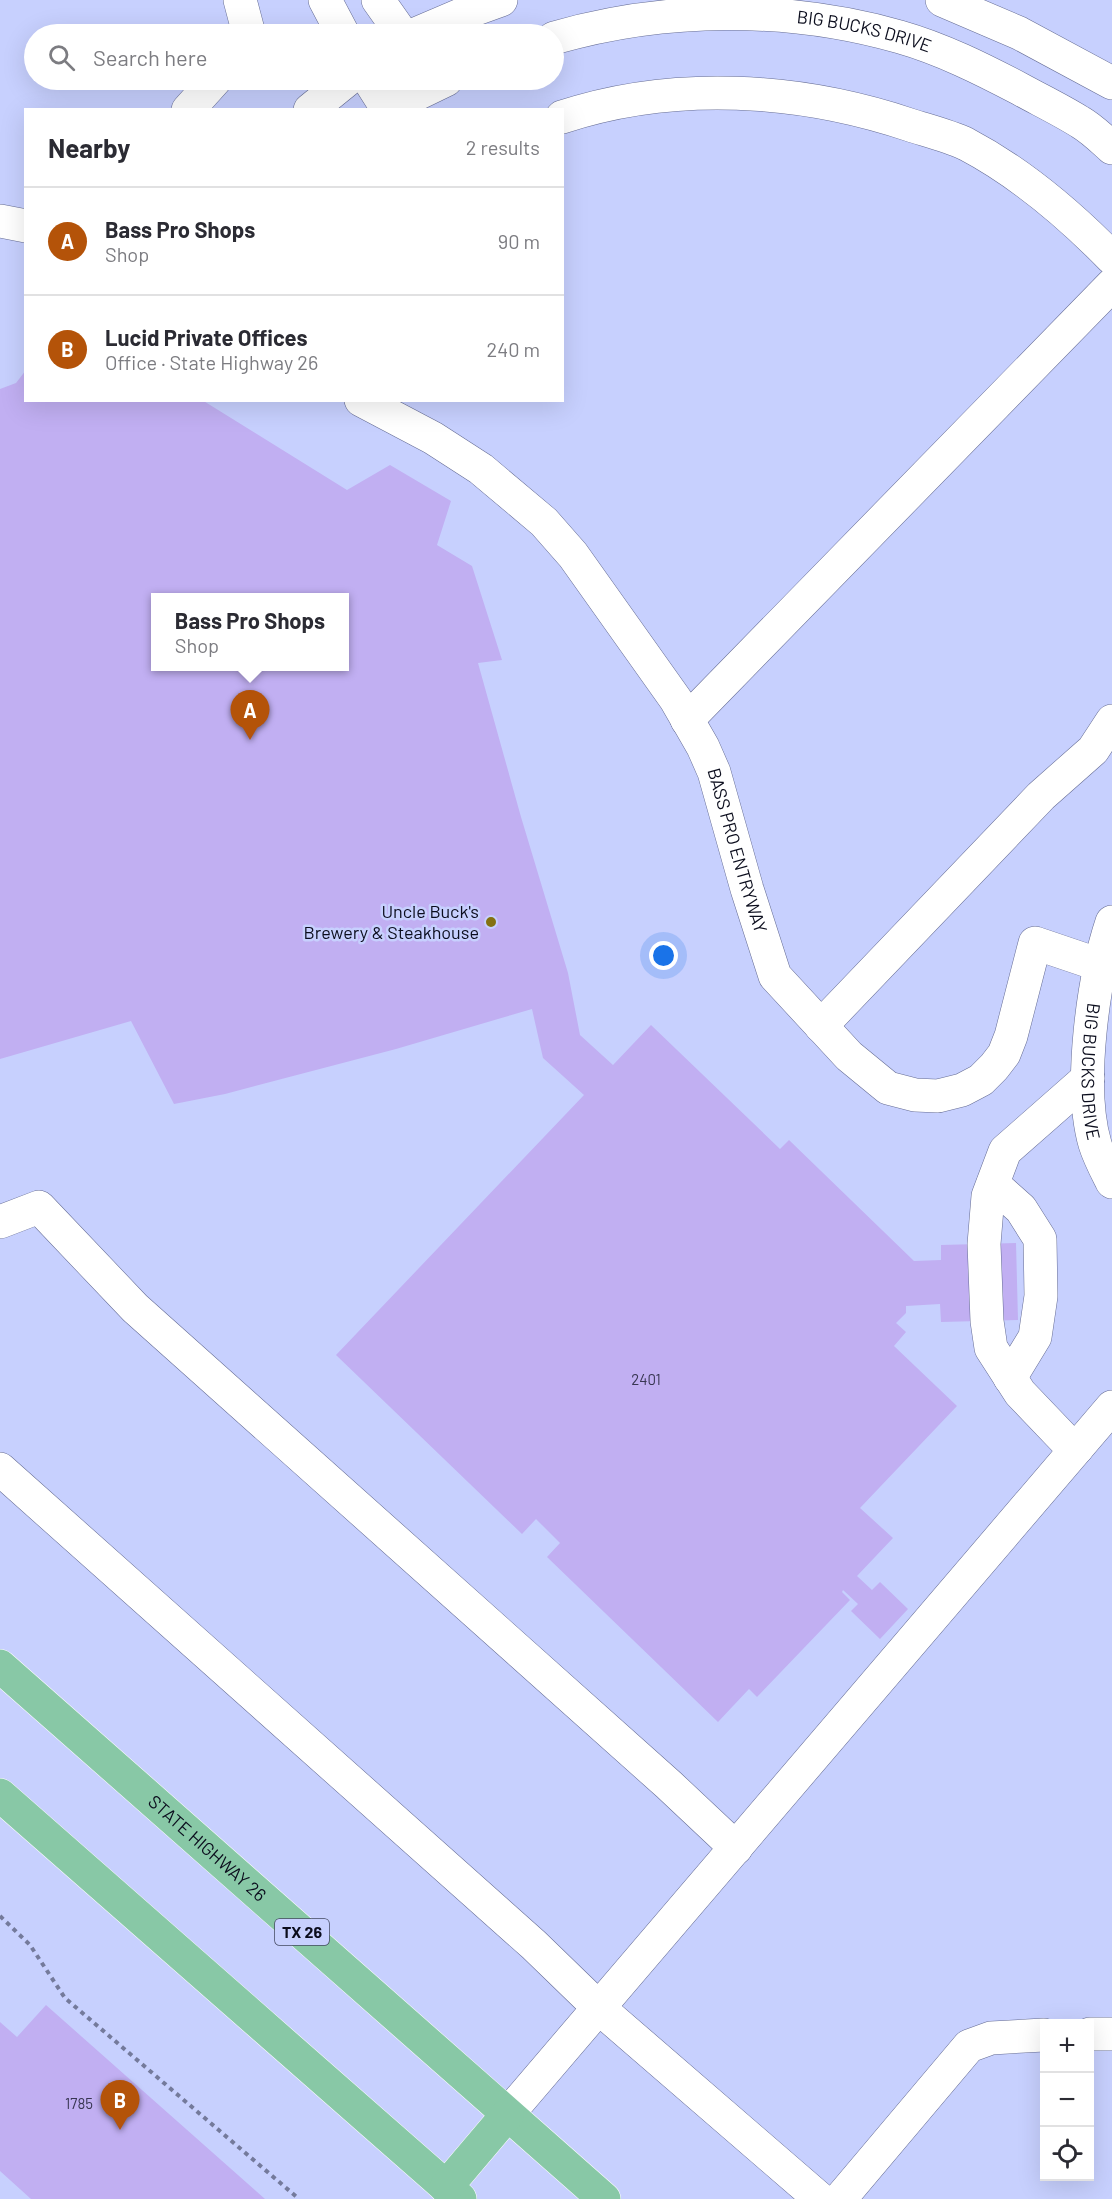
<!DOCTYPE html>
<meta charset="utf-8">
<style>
:root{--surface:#fff;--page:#f2f2f3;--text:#2b2b33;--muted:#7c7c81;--line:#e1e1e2;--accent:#b45309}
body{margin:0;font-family:Barlow,sans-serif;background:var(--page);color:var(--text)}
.controls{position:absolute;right:18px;bottom:18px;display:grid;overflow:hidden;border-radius:0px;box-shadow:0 6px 24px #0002}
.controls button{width:54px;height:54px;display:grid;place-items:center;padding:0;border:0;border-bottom:2px solid var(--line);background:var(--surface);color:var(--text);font:30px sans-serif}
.you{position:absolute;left:664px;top:956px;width:21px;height:21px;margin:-15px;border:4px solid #fff;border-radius:50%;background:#1a73e8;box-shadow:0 0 0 9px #1a73e833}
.badge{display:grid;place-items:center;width:39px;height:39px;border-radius:50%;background:var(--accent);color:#fff;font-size:20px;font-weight:700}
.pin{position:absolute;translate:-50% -50px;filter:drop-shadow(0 2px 3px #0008)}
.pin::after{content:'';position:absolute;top:32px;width:21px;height:18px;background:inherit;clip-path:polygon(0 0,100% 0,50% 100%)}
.popup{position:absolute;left:151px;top:593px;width:198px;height:78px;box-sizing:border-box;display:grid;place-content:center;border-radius:0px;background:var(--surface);filter:drop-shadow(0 2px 4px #0005);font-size:20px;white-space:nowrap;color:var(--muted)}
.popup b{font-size:22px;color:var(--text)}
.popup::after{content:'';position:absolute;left:50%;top:100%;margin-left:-12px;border:12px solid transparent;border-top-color:var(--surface)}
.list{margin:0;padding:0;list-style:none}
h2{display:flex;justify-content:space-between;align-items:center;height:78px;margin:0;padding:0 24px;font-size:26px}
h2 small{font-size:20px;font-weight:400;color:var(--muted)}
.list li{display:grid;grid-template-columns:39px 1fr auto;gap:18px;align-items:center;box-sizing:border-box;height:108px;padding:0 24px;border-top:2px solid var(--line)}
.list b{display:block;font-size:22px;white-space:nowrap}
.list p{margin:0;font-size:20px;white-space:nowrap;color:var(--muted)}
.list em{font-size:20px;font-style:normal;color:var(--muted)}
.icon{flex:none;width:33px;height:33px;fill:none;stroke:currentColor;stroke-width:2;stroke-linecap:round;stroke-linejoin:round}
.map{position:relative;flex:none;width:1112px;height:2199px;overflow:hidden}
.search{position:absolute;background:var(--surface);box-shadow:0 6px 24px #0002;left:24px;top:24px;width:540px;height:66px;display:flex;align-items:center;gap:15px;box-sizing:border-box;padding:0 21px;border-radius:33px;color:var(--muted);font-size:22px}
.panel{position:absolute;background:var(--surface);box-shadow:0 6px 24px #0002;left:24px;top:108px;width:540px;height:294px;border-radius:0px}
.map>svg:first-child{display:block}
.building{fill:#c1aff2;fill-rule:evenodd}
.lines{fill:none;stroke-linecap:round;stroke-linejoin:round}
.minor-casing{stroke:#656c94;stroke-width:34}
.major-casing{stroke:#fff;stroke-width:34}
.path{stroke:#747a9b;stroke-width:4;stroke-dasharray:4.5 4.5;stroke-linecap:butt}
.minor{stroke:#fff;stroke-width:33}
.major{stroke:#88c8a6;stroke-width:33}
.poi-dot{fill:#847111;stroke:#c7d0fe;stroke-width:2}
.labels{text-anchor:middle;stroke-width:5;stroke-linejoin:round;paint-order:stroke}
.number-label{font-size:15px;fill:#383652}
.shield{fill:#c7d0fe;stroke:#434860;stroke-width:1.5}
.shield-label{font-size:16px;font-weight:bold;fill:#0b0d1d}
.street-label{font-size:18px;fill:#0b0d1d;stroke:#c7d0fe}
.poi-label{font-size:18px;fill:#0b0d1d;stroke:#c7d0fe;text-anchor:end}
</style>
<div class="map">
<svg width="1112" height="2199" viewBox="0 0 1112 2199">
<rect width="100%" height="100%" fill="#c7d0fe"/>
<path class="building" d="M26,370V400H202L347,490L390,465L451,501L437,545L472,566L502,660L478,663L521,817L568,973L580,1035L613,1065L651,1025L780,1149L789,1140L914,1261L941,1260V1245L1016,1243L1018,1320L941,1322L940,1304L906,1306V1313L896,1323L906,1332L894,1346L957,1406L860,1508L893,1538L857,1576L872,1590L880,1582L908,1609L880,1639L851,1611L858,1604L843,1590L842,1592L850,1600L757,1697L749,1689L718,1722L547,1557L560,1543L536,1519L522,1534L336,1355L584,1095L543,1058L532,1009L396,1049L225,1094L174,1104L131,1021L0,1059V389L16,383ZM156,598H344V666H156Z
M46,2005L265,2199H31L0,2171V2022L17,2037Z"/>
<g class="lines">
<defs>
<g id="minor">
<path d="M240,0L249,34"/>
<path d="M325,0L343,34"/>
<path d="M378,0L402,34"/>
<path d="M942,0L1019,33L1112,83"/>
<path d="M416,34L465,13L501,0"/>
<path id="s1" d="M554,38C665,6 788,5 900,37C942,49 982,69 1020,89C1040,100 1061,110 1080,122C1092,129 1102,139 1112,148"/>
<path d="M369,80L388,110"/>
<path d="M188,110L215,80"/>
<path d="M310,110L347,80"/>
<path d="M391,110L415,95L446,80"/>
<path d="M562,117C674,80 800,88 910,125C929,131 949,136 966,144C1021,173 1069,214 1112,258"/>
<path d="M0,221L26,226"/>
<path id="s2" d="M361,400L433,438L481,469L544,522L573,555L676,700L703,747L714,772L747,889L775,976L849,1056L888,1088L915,1095L938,1096L962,1090L981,1080L994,1067L1004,1054L1011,1036L1035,943L1100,965"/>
<path d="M687,720L1112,285"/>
<path id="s3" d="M1112,922C1093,979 1078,1086 1095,1144C1099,1157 1106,1170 1112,1182"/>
<path d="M821,1026L1041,796L1093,750L1112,721"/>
<path d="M993,1184L1021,1209L1040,1239L1041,1296L1035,1337L1010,1378"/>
<path d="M0,1222L39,1207L135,1308L669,1785L736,1848"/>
<path d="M1077,1448L1064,1439L1020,1393L991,1348L987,1321L984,1244L988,1196L1005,1151L1088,1078"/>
<path d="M0,1469L534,1945L599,2008L820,2199"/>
<path d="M1090,2034H1112"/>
<path d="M507,2115L1112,1407"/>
<path d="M840,2199L969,2046L991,2038L1044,2035"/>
</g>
<g id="major">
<path id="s4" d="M0,1666L604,2199"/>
<path d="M0,1795L460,2199"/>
<path d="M446,2187L507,2115"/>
</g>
</defs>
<use href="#minor" class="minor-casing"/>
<use href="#major" class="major-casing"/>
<path class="path" d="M0,1916L30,1945L65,1998L299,2199"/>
<use href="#minor" class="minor"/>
<use href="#major" class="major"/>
</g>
<circle class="poi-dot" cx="491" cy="922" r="6"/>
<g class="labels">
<g class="number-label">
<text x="646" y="1385">2401</text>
<text x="79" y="2109">1785</text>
</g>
<rect class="shield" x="275" y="1919" width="54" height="26" rx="4.5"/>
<g class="shield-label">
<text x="302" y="1938">TX 26</text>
</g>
<g class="street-label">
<text dy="6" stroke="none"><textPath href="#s1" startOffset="314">BIG BUCKS DRIVE</textPath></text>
<text dy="6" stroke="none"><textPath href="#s2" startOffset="606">BASS PRO ENTRYWAY</textPath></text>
<text dy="6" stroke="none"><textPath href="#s3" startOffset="152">BIG BUCKS DRIVE</textPath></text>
<text dy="6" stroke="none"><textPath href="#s4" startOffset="276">STATE HIGHWAY 26</textPath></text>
</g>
<g class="poi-label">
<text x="479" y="918">Uncle Buck's<tspan x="479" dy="21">Brewery &amp; Steakhouse</tspan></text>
</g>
</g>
</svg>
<div class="controls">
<button>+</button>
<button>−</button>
<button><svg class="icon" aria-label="locate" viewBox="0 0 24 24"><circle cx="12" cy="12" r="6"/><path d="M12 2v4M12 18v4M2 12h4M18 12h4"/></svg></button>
</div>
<div class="you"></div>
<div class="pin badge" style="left:250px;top:740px">A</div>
<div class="popup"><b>Bass Pro Shops</b>Shop</div>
<div class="pin badge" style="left:120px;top:2130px">B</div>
<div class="search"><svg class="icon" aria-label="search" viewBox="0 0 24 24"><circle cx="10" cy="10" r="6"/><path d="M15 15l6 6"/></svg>Search here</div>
<section class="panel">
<h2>Nearby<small>2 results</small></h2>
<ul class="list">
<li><span class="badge">A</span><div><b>Bass Pro Shops</b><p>Shop</p></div><em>90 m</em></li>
<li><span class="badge">B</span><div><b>Lucid Private Offices</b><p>Office · State Highway 26</p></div><em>240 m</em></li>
</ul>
</section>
</div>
